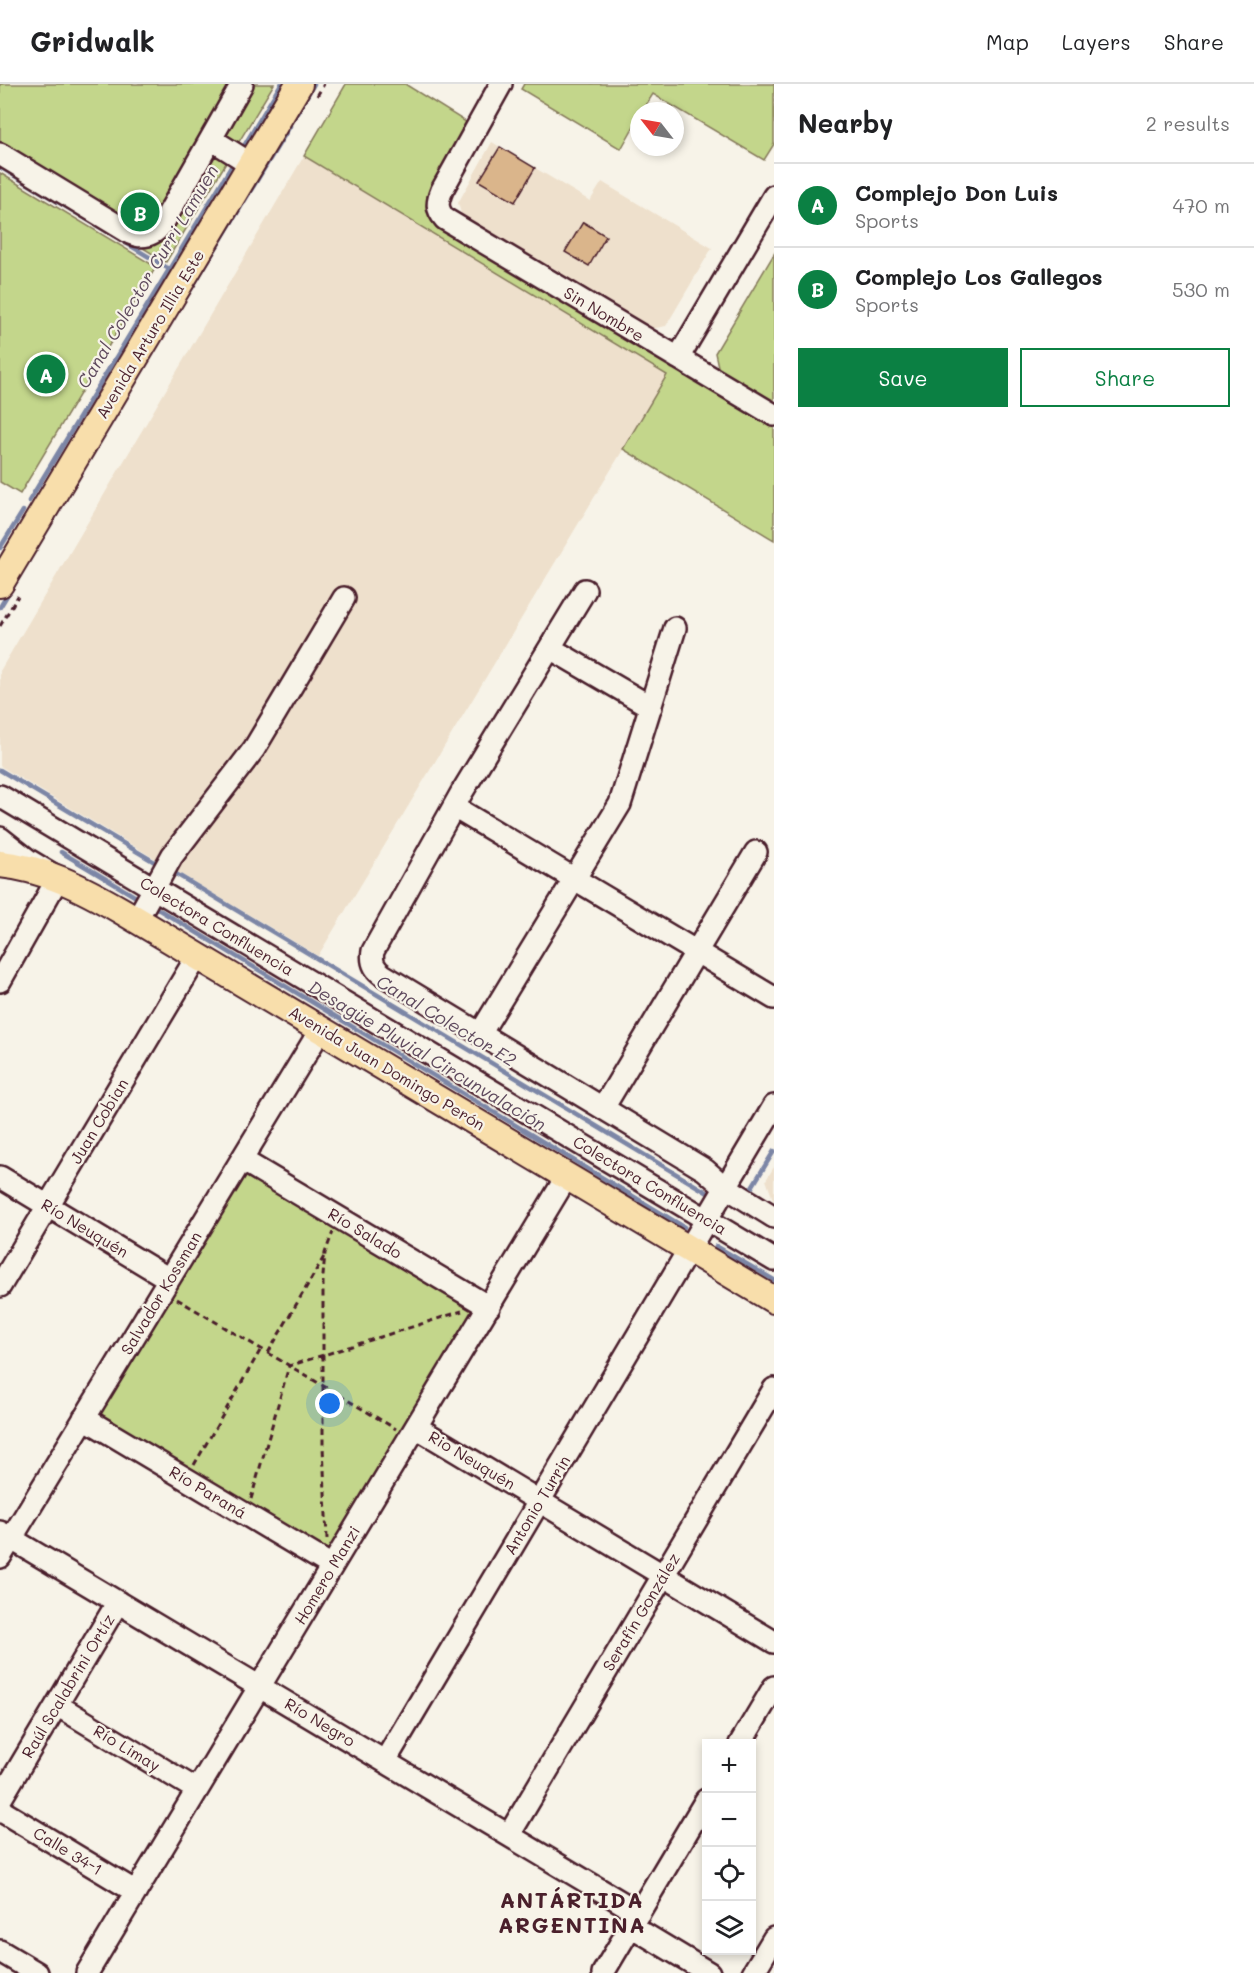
<!DOCTYPE html>
<meta charset="utf-8">
<style>
:root{--surface:#fff;--page:#f6f6f6;--text:#202124;--muted:#757577;--line:#e0e0e0;--accent:#0b8043}
body{margin:0;font-family:Mali,sans-serif;background:var(--page);color:var(--text)}
.controls{position:absolute;right:18px;bottom:18px;display:grid;overflow:hidden;border-radius:0px;box-shadow:0 3px 9px #0003}
.controls button{width:54px;height:54px;display:grid;place-items:center;padding:0;border:0;border-bottom:2px solid var(--line);background:var(--surface);color:var(--text);font:30px sans-serif}
.compass{position:absolute;left:630px;top:18px;width:54px;height:54px;border-radius:50%;background:var(--surface);box-shadow:0 3px 9px #0003;rotate:301deg}
.you{position:absolute;left:330px;top:1320px;width:21px;height:21px;margin:-15px;border:4px solid #fff;border-radius:50%;background:#1a73e8;box-shadow:0 0 0 9px #1a73e833}
.badge{display:grid;place-items:center;width:39px;height:39px;border-radius:50%;background:var(--accent);color:#fff;font-size:20px;font-weight:700}
.pin{position:absolute;translate:-50% -50%;border:3px solid #fff;box-shadow:0 2px 6px #0006}
.list{margin:0;padding:0;list-style:none}
h2{display:flex;justify-content:space-between;align-items:center;height:78px;margin:0;padding:0 24px;font-size:26px}
h2 small{font-size:20px;font-weight:400;color:var(--muted)}
.list li{display:grid;grid-template-columns:39px 1fr auto;gap:18px;align-items:center;box-sizing:border-box;height:84px;padding:0 24px;border-top:2px solid var(--line)}
.list b{display:block;font-size:22px;white-space:nowrap}
.list p{margin:0;font-size:20px;white-space:nowrap;color:var(--muted)}
.list em{font-size:20px;font-style:normal;color:var(--muted)}
.actions{display:flex;gap:12px;padding:18px 24px}
.actions a{flex:1;padding:14px 0;border:2px solid var(--accent);border-radius:0px;text-align:center;font-size:21px;color:var(--accent)}
.actions .main{background:var(--accent);color:#fff}
.icon{flex:none;width:33px;height:33px;fill:none;stroke:currentColor;stroke-width:2;stroke-linecap:round;stroke-linejoin:round}
.map{position:relative;flex:none;width:774px;height:1889px;overflow:hidden}
header{display:flex;align-items:center;gap:36px;box-sizing:border-box;height:84px;padding:0 30px;background:var(--surface);border-bottom:2px solid var(--line)}
header strong{font-size:28px}
nav{display:flex;gap:33px;margin-inline-start:auto;font-size:21px}
main{display:flex}
aside{flex:1;background:var(--surface)}
.map>svg:first-child{display:block}
.built{fill:#eee0cc}
.green{fill:#c3d68b;stroke:#867a5b;stroke-width:1.5}
.lines{fill:none;stroke-linecap:round;stroke-linejoin:round}
.stream{stroke:#7c86a6;stroke-width:4.5}
.building{fill:#dab58b;stroke:#4a1f2b;stroke-width:1.5}
.minor-casing{stroke:#4a1f2b;stroke-width:26}
.major-casing{stroke:#4a1f2b;stroke-width:30}
.path{stroke:#4a1f2b;stroke-width:3;stroke-dasharray:6 4.5;stroke-linecap:butt}
.minor{stroke:#f7f3e8;stroke-width:21}
.major{stroke:#f8deab;stroke-width:26}
.labels{text-anchor:middle;stroke-width:4.5;stroke-linejoin:round;paint-order:stroke}
.street-label{font-size:16px;fill:#4a1f2b;stroke:#f7f3e8}
.water-label{font-size:18px;font-style:italic;fill:#5f4a5e;stroke:#f7f3e8}
.district-label{font-size:22px;font-weight:bold;letter-spacing:1.5px;fill:#4a1f2b;stroke:#f7f3e8}
</style>
<header>
<strong>Gridwalk</strong>
<nav><a>Map</a><a>Layers</a><a>Share</a></nav>
</header>
<main>
<div class="map">
<svg width="774" height="1889" viewBox="0 0 774 1889">
<rect width="100%" height="100%" fill="#f7f3e8"/>
<filter id="ink" filterUnits="userSpaceOnUse"><feTurbulence type="fractalNoise" baseFrequency=".0167" numOctaves="2"/><feDisplacementMap in="SourceGraphic" scale="12" xChannelSelector="R" yChannelSelector="G"/><feConvolveMatrix kernelMatrix="1 2 1 2 8 2 1 2 1" color-interpolation-filters="sRGB"/></filter>
<g filter="url(#ink)">
<path class="built" d="M492,58L590,117L602,98L712,164L666,242L650,245L462,133L458,119Z
M304,72L668,291L318,872L0,682V587Z
M774,1083V1118L766,1096Z"/>
<path class="green" d="M0,0H274L166,178L0,77Z
M346,0H405L466,38L427,112L426,126L432,136L774,343V456L623,365L667,291L304,72Z
M524,0H774V60L764,76L653,10L642,27H639V33L621,65L521,5Z
M0,89L156,183L20,410L0,398Z
M774,170V320L719,287L715,269Z
M246,1086L475,1223L329,1469L99,1332Z"/>
<g class="lines">
<path class="stream" d="M295,33L314,0
M241,67L281,0
M0,83L169,185
M188,210L290,42
M29,417L234,78
M0,464L23,427
M0,523L11,505
M0,686L158,780
M61,768L136,813
M171,787L708,1109
M156,824L684,1143
M752,1103L774,1067
M716,1162L774,1196"/>
</g>
<path class="building" d="M500,63L535,84L515,118L479,97Z
M583,138L606,152L589,182L565,168Z"/>
<g class="lines">
<defs>
<path id="minor" d="M501,0L442,106C437,118 436,125 445,135L774,331
M211,55L251,80
M0,70L130,149C144,155 154,151 163,139L242,0
M678,274L774,112
M585,506L462,708L373,867C371,878 374,885 383,891L705,1086L721,1100L774,1133
M550,564L651,623
M0,712L774,1176
M454,723L774,914
M0,754L28,776L58,794L0,897
M137,835L172,772L254,665L344,514
M480,950L620,720L675,544
M603,1024L756,768
M242,1076L489,1223
M0,1093L169,1195
M0,1202L198,871
M84,1334L332,1482
M416,1343L774,1558
M0,1448L639,1829
M0,1473L321,945
M57,1621L197,1706
M740,1660L774,1603
M385,1677L774,1022
M0,1716L118,1518
M0,1726L136,1808
M509,1751L774,1305
M631,1842L709,1889
M0,1867L37,1889
M87,1889L567,1092
M603,1889L706,1716
M753,1889L774,1854"/>
<path id="major" d="M0,500L299,0
M0,780C44,784 84,805 122,827L774,1216"/>
</defs>
<use href="#minor" class="minor-casing"/>
<use href="#major" class="major-casing"/>
<path class="path" d="M317,12L324,0
M0,542L18,512
M177,1215L396,1345
M268,1269L325,1171
M194,1381L261,1265
M251,1415L289,1282L462,1227
M327,1455L323,1362V1192L325,1169L333,1148"/>
<use href="#minor" class="minor"/>
<use href="#major" class="major"/>
</g>
</g>
<g class="labels">
<g class="street-label">
<text transform="translate(604 230) rotate(31)" y="6">Sin Nombre</text>
<text transform="translate(150 250) rotate(-59)" y="6">Avenida Arturo Illia Este</text>
<text transform="translate(217 842) rotate(31)" y="6">Colectora Confluencia</text>
<text transform="translate(387 984) rotate(31)" y="6">Avenida Juan Domingo Perón</text>
<text transform="translate(99 1037) rotate(-59)" y="6">Juan Cobian</text>
<text transform="translate(650 1101) rotate(31)" y="6">Colectora Confluencia</text>
<text transform="translate(85 1144) rotate(31)" y="6">Río Neuquén</text>
<text transform="translate(365 1149) rotate(31)" y="6">Río Salado</text>
<text transform="translate(161 1209) rotate(-59)" y="6">Salvador Kossman</text>
<text transform="translate(472 1376) rotate(31)" y="6">Rio Neuquén</text>
<text transform="translate(208 1408) rotate(31)" y="6">Río Paraná</text>
<text transform="translate(537 1421) rotate(-59)" y="6">Antonio Turrin</text>
<text transform="translate(327 1491) rotate(-59)" y="6">Homero Manzi</text>
<text transform="translate(641 1528) rotate(-59)" y="6">Serafín González</text>
<text transform="translate(68 1602) rotate(-59)" y="6">Raúl Scalabrini Ortíz</text>
<text transform="translate(320 1638) rotate(31)" y="6">Río Negro</text>
<text transform="translate(127 1664) rotate(31)" y="6">Río Limay</text>
<text transform="translate(68 1767) rotate(31)" y="6">Calle 34-1</text>
</g>
<g class="water-label">
<text transform="translate(148 193) rotate(-59)" y="6">Canal Colector Curri Lamuen</text>
<text transform="translate(446 937) rotate(31)" y="6">Canal Colector E2</text>
<text transform="translate(427 972) rotate(31)" y="6">Desagüe Pluvial Circunvalación</text>
</g>
<g class="district-label">
<text x="572" y="1824">ANTÁRTIDA<tspan x="572" dy="25">ARGENTINA</tspan></text>
</g>
</g>
</svg>
<div class="controls">
<button>+</button>
<button>−</button>
<button><svg class="icon" aria-label="locate" viewBox="0 0 24 24"><circle cx="12" cy="12" r="6"/><path d="M12 2v4M12 18v4M2 12h4M18 12h4"/></svg></button>
<button><svg class="icon" aria-label="layers" viewBox="0 0 24 24"><path d="M12 4l9 5-9 5-9-5zM3 14l9 5 9-5"/></svg></button>
</div>
<svg class="compass" viewBox="-18 -18 36 36"><path d="M0-13l5 13h-10z" fill="#e53935"/><path d="M0 13l5-13h-10z" fill="#757577"/></svg>
<div class="you"></div>
<div class="pin badge" style="left:46px;top:290px">A</div>
<div class="pin badge" style="left:140px;top:128px">B</div>
</div>
<aside>
<h2>Nearby<small>2 results</small></h2>
<ul class="list">
<li><span class="badge">A</span><div><b>Complejo Don Luis</b><p>Sports</p></div><em>470 m</em></li>
<li><span class="badge">B</span><div><b>Complejo Los Gallegos</b><p>Sports</p></div><em>530 m</em></li>
</ul>
<div class="actions"><a class="main">Save</a><a>Share</a></div>
</aside>
</main>
